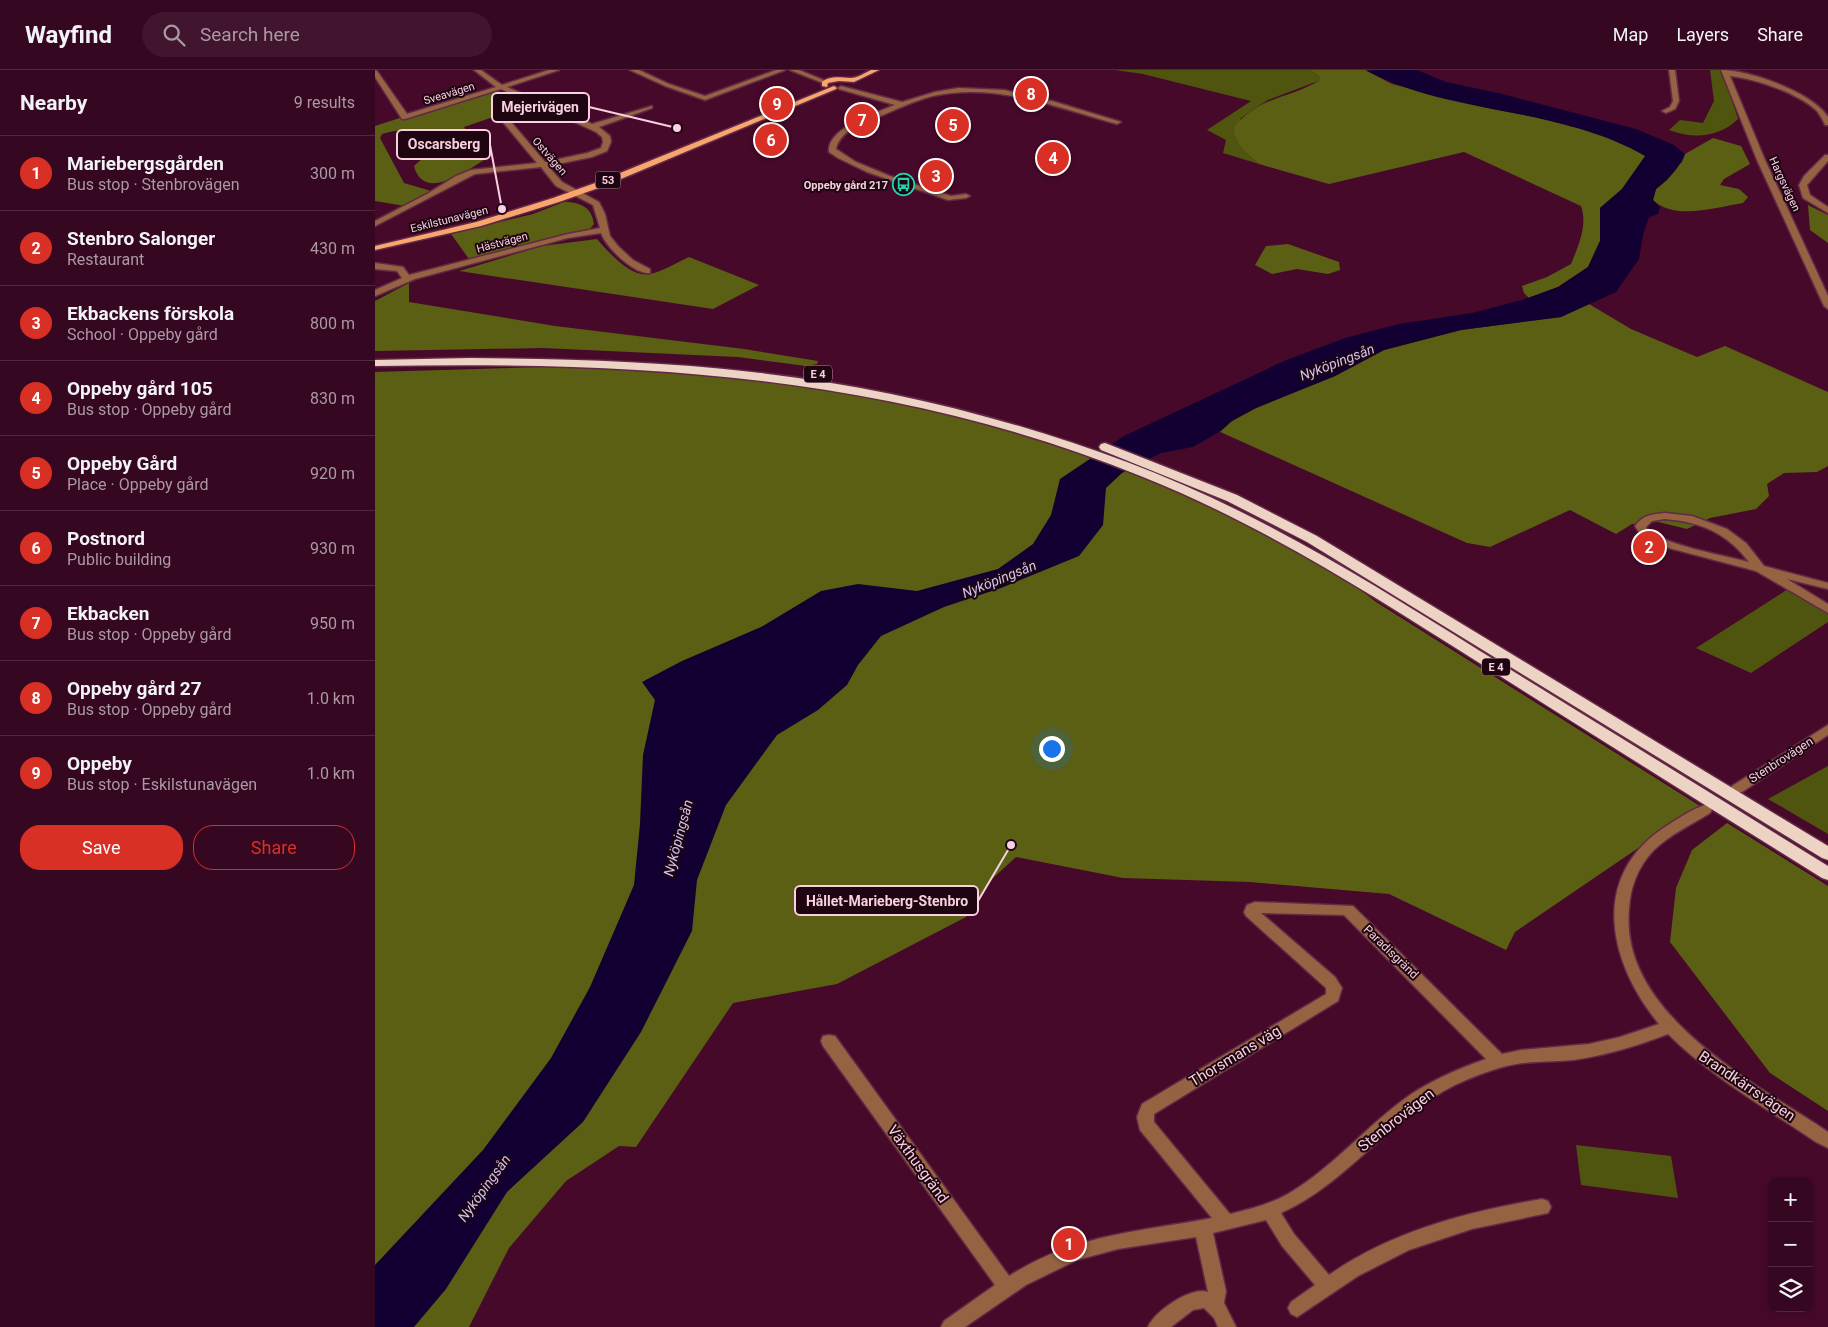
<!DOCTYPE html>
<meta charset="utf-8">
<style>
:root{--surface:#350720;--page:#40152d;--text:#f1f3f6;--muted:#aa99a5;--line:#4f283e;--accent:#d93025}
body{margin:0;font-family:Roboto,sans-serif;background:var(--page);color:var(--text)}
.controls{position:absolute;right:15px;bottom:15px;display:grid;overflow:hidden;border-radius:10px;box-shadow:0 2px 8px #0003}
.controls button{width:45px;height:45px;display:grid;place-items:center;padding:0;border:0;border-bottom:1px solid var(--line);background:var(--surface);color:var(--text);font:25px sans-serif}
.you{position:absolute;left:676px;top:678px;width:18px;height:18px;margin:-12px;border:4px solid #fff;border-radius:50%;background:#1a73e8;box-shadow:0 0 0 8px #1a73e833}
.badge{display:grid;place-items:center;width:32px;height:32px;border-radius:50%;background:var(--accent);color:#fff;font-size:16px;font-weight:700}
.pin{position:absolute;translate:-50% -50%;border:2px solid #fff;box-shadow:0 1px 5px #0006}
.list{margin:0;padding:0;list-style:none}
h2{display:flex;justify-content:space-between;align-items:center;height:65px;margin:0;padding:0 20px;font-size:21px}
h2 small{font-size:16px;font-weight:400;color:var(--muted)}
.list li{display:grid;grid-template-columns:32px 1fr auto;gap:15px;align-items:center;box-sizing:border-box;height:75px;padding:0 20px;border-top:1px solid var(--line)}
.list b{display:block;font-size:19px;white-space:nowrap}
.list p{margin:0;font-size:16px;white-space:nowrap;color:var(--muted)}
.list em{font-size:16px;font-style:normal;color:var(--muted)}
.actions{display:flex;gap:10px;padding:15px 20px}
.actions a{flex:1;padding:11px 0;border:1px solid var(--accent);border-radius:20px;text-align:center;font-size:18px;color:var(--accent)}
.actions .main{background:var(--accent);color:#fff}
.icon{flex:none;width:28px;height:28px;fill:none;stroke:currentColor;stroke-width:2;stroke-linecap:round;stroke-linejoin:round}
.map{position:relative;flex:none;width:1453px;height:1257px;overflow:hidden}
header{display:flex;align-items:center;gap:30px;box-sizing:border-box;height:70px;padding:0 25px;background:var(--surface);border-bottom:1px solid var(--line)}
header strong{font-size:24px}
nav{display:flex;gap:28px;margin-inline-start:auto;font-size:18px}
.search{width:350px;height:45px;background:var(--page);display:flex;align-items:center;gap:12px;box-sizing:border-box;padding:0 18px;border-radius:28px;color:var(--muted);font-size:19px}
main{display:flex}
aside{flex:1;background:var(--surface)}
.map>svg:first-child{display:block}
.green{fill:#4f540e}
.forest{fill:#5a5f13}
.water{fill:#130032}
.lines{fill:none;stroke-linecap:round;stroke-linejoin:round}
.minor-casing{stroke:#632947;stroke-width:3}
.major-casing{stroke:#632947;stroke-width:3}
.highway-casing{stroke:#632947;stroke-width:3}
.minor{fill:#956342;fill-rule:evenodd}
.major{fill:#f8a56e;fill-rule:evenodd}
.highway{fill:#edd3c3;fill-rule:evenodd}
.labels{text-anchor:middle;stroke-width:4;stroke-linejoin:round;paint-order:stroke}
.far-street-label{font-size:11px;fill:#f8d0df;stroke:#1e0511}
.shield{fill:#1e0511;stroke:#b793a1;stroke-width:1}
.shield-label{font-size:11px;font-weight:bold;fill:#f8d0df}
.far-poi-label{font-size:11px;font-weight:bold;fill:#f8d0df;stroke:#1e0511;text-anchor:end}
.street-label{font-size:12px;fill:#f8d0df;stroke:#1e0511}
.water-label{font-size:14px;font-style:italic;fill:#cdc5f0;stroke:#1e0511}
.near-street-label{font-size:15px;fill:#f8d0df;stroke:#1e0511}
.leader{fill:none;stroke:#f8d0df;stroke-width:2}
.callout-dot{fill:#f8d0df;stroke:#1e0511;stroke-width:2}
.callout{fill:#1e0511;stroke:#f8d0df;stroke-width:2}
.callout-label{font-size:14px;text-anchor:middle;font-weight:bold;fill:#f8d0df}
</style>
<header>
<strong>Wayfind</strong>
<div class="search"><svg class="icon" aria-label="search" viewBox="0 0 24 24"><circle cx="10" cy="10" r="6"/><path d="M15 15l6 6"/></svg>Search here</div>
<nav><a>Map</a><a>Layers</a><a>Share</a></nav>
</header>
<main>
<aside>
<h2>Nearby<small>9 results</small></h2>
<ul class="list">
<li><span class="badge">1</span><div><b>Mariebergsgården</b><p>Bus stop · Stenbrovägen</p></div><em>300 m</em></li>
<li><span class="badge">2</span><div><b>Stenbro Salonger</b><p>Restaurant</p></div><em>430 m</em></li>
<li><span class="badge">3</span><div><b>Ekbackens förskola</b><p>School · Oppeby gård</p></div><em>800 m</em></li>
<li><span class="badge">4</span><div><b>Oppeby gård 105</b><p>Bus stop · Oppeby gård</p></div><em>830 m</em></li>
<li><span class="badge">5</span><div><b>Oppeby Gård</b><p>Place · Oppeby gård</p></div><em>920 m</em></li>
<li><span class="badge">6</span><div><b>Postnord</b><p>Public building</p></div><em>930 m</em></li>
<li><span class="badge">7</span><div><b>Ekbacken</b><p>Bus stop · Oppeby gård</p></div><em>950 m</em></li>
<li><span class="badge">8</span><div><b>Oppeby gård 27</b><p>Bus stop · Oppeby gård</p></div><em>1.0 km</em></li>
<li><span class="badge">9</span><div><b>Oppeby</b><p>Bus stop · Eskilstunavägen</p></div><em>1.0 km</em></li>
</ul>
<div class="actions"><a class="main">Save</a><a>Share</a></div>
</aside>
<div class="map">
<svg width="1453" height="1257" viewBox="0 0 1453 1257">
<rect width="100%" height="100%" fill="#47092a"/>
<path class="green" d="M740,0H935L944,6L946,10L893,30L879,39L866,48L860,66L871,83L884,94L848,83L851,70L832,60L876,31L768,4Z
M1335,0H1347L1363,49C1344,68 1317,69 1294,60L1305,50L1328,53L1339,31Z
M1413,519L1453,544V552L1376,603L1321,578Z
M1453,696V764L1393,729Z
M1201,1075L1296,1086L1303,1128L1206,1115Z"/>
<path class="forest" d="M935,0H990L1017,14L1117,39L1160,47L1206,59L1249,73L1271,86L1247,119L1225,138V171L1213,197L1183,217L1154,228L1149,223L1147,216L1172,207L1196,194C1203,177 1213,155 1206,136L1089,82L954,114L884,94L871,83L864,74L860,66L859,57C886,25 915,29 945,10L944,6Z
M123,21L132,26L126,31L119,33L124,45L89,57L109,90C90,102 48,132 39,96L49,87L55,80C44,57 29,58 7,64L5,68L29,113L56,121L30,136L0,131V56L28,47L43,46Z
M1338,68L1366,76L1375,94L1349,109L1345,115L1364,119L1373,127L1368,133C1342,137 1299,151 1278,130L1281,119L1292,110L1299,99L1307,92L1310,84Z
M189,132C205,132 217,137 219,154L215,159L193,163L94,189L76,164L158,144Z
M1433,135L1453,145V173L1435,160Z
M222,169C232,180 256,209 275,204C288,201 301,193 314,187L384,215L338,239L84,201L167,176Z
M913,174L964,192L965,200L953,204L922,199L897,204L880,195L891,176Z
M34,213V232L180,256L369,279L443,291L442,294L431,296L363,287L168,278L0,281V231Z
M1214,234L1256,259L1322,287L1350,276L1453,322V396L1442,402L1409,403L1392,414L1394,426L1381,439L1335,448L1312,459L1283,452L1257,454L1241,464L1195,440L1115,477L1092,473L841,360L881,338L960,306L1009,280L1086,260L1186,247Z
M231,295L380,308L455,319L534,335L621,356L686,376L738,394L848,441L964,503L1001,532L1325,736L1140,862L1131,880L1014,824L875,812L748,808L641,787L618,808L591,847L462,914L358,933L261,1077L244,1076L191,1111L134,1178L94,1257H0V302Z
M1352,753L1453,816V1041L1395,1003L1295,872L1301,818L1317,780Z"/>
<path class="water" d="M1000,0H1042L1071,12L1123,23L1261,59L1299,75L1310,84C1305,97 1293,110 1281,119L1278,130L1285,137L1283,144L1274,147L1268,165L1264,189L1241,222L1186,247L1086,260L1009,280L960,306L881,338L858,350L846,361L818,377L786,383L747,403L731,418L728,455L704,486L626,518L569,537L506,566L483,595L472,615L443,640L402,665L351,735L322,810L317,861L266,962L208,1052L132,1122L71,1219L39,1257H0V1195L108,1080L176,988L215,917L259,815L265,754L268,685L280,630L267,612L307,591L386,557L446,521L483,514L542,521L623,499L658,474L676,445L685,409L749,366L909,291L970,268L1024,254L1097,243L1147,230L1183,217L1213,197L1225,171V138L1247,119L1270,86C1184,36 1078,46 992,1Z"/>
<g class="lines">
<defs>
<path id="minor" d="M0,0L2,1L32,44L121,17L99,0H106L127,15L174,0H184L132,17L217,54L277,36V38L224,57L235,66L236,72L232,81L217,87L173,96L187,112L224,132L230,144L235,166L243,176L258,190L275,199V203C259,205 231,177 226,163L193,168L40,209L0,226V220L27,208L22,201L0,199V193L28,197L34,205L193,164L225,158L218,135L181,116L166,97L100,104L0,156V151L52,124L81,106L96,100L162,93L127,51L167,38L126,19L30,49H27L0,7ZM173,40L221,62L227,67L228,72L226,78L212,83L170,92L136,52Z
M255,0H264L294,14L330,26L401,0H410L330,30L290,16Z
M415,0H424L453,12L448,13Z
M1294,0H1300L1304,31L1300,39L1291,43L1287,41L1295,37L1298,31Z
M1346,0C1374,0 1437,22 1453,47V55H1450C1448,50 1445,45 1442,41C1423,23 1381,9 1355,6L1390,90L1453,226V239L1449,236L1382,90Z
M466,16L527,32L560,22L583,18L629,20L677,31L746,52L742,54C682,38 622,12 558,26C538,31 520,40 501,48C485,55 465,61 461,79L481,92L515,106L576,126L591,124L595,126L591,128L573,130L492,102L463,88L454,82C451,58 503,42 520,35L464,19L463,18Z
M1450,85H1453V91L1432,115L1435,125L1453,137V143L1428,128L1424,115L1429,106Z
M1290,443L1317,446L1352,459L1371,473L1389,496L1453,513V519L1412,509L1453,534V543L1381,501L1294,478L1267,467L1260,456C1268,445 1277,444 1290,443ZM1290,449C1326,452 1352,463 1374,492C1352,486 1282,474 1271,457L1277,451Z
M1453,655V665L1367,722H1357L1355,719L1357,716Z
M1330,735L1335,737L1337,740L1335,743C1316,755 1294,765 1278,781C1263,797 1255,818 1254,839C1244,944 1380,1013 1453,1062V1078L1441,1072C1391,1038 1336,1007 1293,964C1265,975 1235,984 1205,989C1187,992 1167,991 1148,993C1124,996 1102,1005 1080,1015C1014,1048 973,1113 906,1143L919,1164L954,1205C1017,1161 1092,1142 1167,1129L1173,1131L1176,1137L1173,1143L1097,1159L1034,1180L983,1206L922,1247L916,1244L913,1238L916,1232L940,1215L907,1176L891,1150L838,1163L851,1221L849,1233L861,1257H843L839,1248L829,1238L818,1240L796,1257H773C779,1242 816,1216 833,1222L821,1167L743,1179L702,1190L651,1215L590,1257H566L569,1251L620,1215L448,976L446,971L448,966L454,965L460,966L634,1206C700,1164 763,1162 837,1148L765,1060L762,1047L767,1034L951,924V918L871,846L869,842L872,835L880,832L978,836L1127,984L1146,980L1214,974L1245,967L1284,954C1233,892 1213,805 1293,755C1304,748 1317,739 1330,735ZM886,843L969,845L1111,989C1085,998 1059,1009 1035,1025C992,1055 959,1097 913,1124C895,1134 875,1139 855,1144L779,1052V1044L963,931L967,918L960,907Z"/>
<path id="major" d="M496,0H504L479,12L464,11L453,13L452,17L447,16V12C456,5 465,8 476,8C482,8 490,3 496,0Z
M459,16L462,18L461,19L229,116L184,132L106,156L0,180V176L101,152L178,128L223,112Z"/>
<path id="highway" d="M95,288C189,289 283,291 377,302C505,316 631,347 752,392C878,439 992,510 1105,581C1221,652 1337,724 1453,796V810L1447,808C1333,737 1220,666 1106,594C997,525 888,455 768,407C518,305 267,291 0,296V290Z
M730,373L862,425L942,466L1453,776V790L1447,788L932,472L852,431L726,380L724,377L726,374Z"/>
</defs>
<use href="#minor" class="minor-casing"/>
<use href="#major" class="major-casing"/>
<use href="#highway" class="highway-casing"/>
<use href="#minor" class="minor"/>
<use href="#major" class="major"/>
<use href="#highway" class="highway"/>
</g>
<defs>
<symbol id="bus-ring" viewBox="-11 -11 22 22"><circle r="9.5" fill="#1e0511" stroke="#21d5af" stroke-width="1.5"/><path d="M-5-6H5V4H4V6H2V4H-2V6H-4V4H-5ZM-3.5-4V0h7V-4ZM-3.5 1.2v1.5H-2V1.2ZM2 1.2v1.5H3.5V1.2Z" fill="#21d5af"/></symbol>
</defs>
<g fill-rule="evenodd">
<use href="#bus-ring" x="516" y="102" width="25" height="25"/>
</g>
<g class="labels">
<g class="far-street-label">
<text transform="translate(74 23) rotate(-17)" y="4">Sveavägen</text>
<text transform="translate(175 86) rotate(49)" y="4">Ostvägen</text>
<text transform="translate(1410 114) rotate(65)" y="4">Hargsvägen</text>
<text transform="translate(74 149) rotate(-14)" y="4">Eskilstunavägen</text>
<text transform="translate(127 172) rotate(-15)" y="4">Hästvägen</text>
</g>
<g class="shield">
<rect x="220.5" y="101.5" width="25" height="17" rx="4"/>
<rect x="429" y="295.5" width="28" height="17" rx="4"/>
<rect x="1107" y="588.5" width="28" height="17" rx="4"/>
</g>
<g class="shield-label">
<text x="233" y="114">53</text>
<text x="443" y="308">E 4</text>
<text x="1121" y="601">E 4</text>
</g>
<g class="far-poi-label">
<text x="513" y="119">Oppeby gård 217</text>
</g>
<g class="street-label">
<text transform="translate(1406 690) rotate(-33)" y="4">Stenbrovägen</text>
<text transform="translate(1016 882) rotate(44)" y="4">Paradisgränd</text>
</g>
<g class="water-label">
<text transform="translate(962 292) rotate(-21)" y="5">Nyköpingsån</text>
<text transform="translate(624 509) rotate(-22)" y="5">Nyköpingsån</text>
<text transform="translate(303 768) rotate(-75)" y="5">Nyköpingsån</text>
<text transform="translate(109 1118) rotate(-54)" y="5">Nyköpingsån</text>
</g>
<g class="near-street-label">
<text transform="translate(860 986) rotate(-31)" y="5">Thorsmans väg</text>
<text transform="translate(1372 1016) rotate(34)" y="5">Brandkärrsvägen</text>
<text transform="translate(1021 1050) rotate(-38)" y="5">Stenbrovägen</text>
<text transform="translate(543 1094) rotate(54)" y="5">Växthusgränd</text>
</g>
</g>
<path class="leader" d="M302 58L214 37M127 139L115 75M636 775L603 831"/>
<g class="callout-dot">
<circle cx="302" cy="58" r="5"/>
<circle cx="127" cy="139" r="5"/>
<circle cx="636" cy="775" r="5"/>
</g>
<g class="callout">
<rect x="117" y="23" width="97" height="29" rx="5"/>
<rect x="22" y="60" width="93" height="29" rx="5"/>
<rect x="420" y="816" width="183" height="29" rx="5"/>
</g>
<g class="callout-label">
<text x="165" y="42">Mejerivägen</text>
<text x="69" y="79">Oscarsberg</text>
<text x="512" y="836">Hållet-Marieberg-Stenbro</text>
</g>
</svg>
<div class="controls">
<button>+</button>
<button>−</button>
<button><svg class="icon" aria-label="layers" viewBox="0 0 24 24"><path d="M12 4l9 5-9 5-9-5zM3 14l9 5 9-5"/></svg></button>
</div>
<div class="you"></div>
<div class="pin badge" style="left:694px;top:1174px">1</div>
<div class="pin badge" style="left:1274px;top:477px">2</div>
<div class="pin badge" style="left:561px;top:106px">3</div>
<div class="pin badge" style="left:678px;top:88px">4</div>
<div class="pin badge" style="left:578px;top:55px">5</div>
<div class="pin badge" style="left:396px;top:70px">6</div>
<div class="pin badge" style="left:487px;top:50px">7</div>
<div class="pin badge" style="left:656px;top:24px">8</div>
<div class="pin badge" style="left:402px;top:34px">9</div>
</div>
</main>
